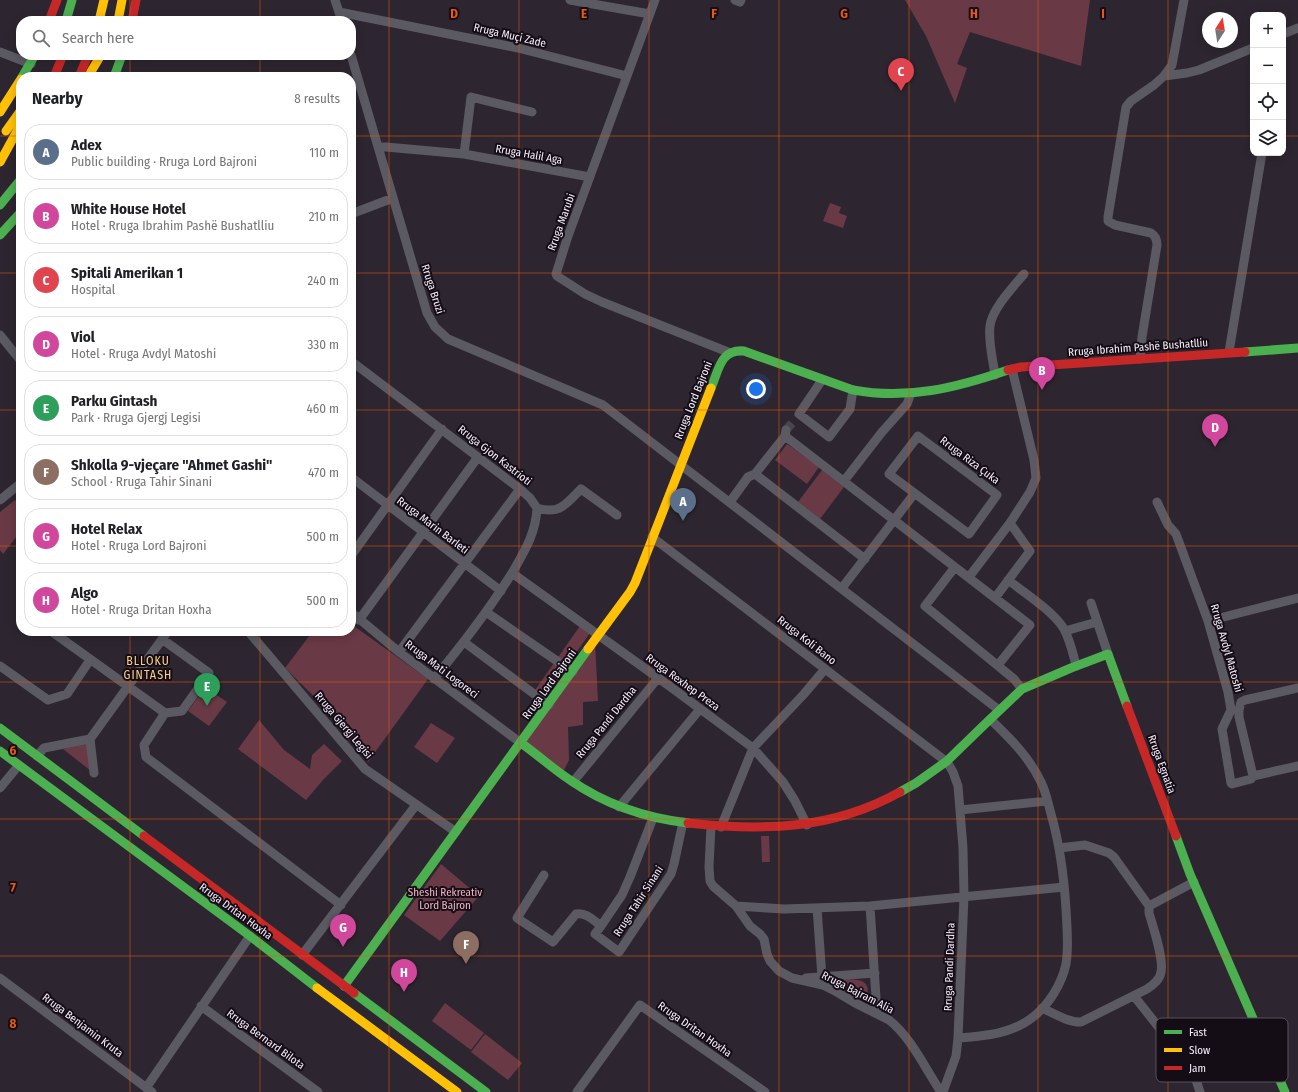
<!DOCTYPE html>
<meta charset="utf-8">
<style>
:root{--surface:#fff;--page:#f2f2f2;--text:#202124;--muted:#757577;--line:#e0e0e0;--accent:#615e65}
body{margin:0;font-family:"Fira Sans Condensed",sans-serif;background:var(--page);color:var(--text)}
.controls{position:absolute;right:12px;top:12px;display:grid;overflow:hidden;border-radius:8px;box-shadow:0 2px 10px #0003}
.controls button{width:36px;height:36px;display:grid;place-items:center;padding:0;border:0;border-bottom:1px solid var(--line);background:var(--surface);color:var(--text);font:20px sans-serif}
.compass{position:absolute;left:1202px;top:12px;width:36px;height:36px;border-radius:50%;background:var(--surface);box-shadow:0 2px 10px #0003;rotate:12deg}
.you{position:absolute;left:756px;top:389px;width:14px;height:14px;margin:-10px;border:3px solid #fff;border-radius:50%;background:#1a73e8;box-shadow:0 0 0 6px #1a73e833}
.badge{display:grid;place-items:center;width:26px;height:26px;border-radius:50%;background:var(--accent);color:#fff;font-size:13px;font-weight:700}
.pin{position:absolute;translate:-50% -33px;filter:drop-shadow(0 1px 2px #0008)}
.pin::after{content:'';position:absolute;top:21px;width:14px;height:12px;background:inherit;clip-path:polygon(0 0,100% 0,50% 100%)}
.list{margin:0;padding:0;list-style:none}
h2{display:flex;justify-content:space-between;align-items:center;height:52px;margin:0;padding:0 16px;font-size:17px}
h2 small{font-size:13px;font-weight:400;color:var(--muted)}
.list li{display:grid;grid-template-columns:26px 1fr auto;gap:12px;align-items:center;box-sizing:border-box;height:56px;margin:0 8px 8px;padding:0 8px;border:1px solid var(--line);border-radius:16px}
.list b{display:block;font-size:15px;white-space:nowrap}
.list p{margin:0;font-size:13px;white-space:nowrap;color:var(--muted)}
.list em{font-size:13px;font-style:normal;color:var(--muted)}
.icon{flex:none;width:22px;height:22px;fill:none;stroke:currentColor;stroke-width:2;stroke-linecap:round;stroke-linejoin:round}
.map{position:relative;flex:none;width:1298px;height:1092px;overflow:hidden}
.search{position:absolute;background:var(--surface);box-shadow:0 2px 10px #0003;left:16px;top:16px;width:340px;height:44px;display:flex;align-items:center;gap:10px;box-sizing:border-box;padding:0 14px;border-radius:16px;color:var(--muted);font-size:15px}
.panel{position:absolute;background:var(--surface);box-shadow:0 2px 10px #0003;left:16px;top:72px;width:340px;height:564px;border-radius:16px}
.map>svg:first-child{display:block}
.green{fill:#6a3946}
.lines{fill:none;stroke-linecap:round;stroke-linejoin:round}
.street-tunnel{stroke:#4b444f;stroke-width:9;stroke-dasharray:9 4.5;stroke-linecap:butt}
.street{stroke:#5b5962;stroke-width:9}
.fast{stroke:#4caf50;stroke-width:9}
.slow{stroke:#ffc107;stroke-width:9}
.jam{stroke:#c62828;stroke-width:9}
.grid{fill:none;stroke:#e8590c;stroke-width:1;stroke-opacity:0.55}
.labels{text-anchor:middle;stroke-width:4;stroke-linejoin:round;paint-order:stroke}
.street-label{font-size:11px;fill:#f8eefc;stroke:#140d16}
.park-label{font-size:11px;fill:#f3b6c2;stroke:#140d16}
.neighbourhood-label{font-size:12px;letter-spacing:1px;fill:#facf89;stroke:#140d16}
.key{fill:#140d16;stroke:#58505b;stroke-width:1}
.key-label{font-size:11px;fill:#f8eefc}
.grid-label{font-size:13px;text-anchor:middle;font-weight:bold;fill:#e8590c;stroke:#140d16;stroke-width:4;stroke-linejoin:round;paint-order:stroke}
</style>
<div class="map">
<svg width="1298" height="1092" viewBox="0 0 1298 1092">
<rect width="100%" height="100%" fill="#2d2630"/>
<path class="green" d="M905,0H1090L1081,66L970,32L957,64L967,68L955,103L926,36Z
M830,203L841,207L839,213L847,216L843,228L823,221Z
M787,444L819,467L807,484L775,460Z
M822,470L844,487L820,519L798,502Z
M15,500L21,505V531L3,554L0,550V512Z
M582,623L592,630L543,700L533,693Z
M351,624L428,679L368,762L344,733L330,712L285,668L313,631H351Z
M595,642L598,701L583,702V725L568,727L569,760L562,774L521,743Z
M205,687L227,702L209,726L188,711Z
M259,720L284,750L310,769L312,755L324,744L342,761L323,780L306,800L238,749Z
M431,723L455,738L437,763L414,747Z
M88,744L91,771L63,749Z
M761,836H769L770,862H762Z
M441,864L479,896L440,941L404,915Z
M835,979C851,980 876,975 865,1000C857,1002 840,989 832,985L833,980Z
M445,1003L484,1033L471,1050L432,1021Z
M485,1034L522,1063L508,1080L471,1052Z"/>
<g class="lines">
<path class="street-tunnel" d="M786,430L795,420"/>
<path class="street" d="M335,0L342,21
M570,0L650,14
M655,0L568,236L556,274L557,276L585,294L602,302L728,352
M735,0L740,2L741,0
M339,12L518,48L627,76
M1283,34L1298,28
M0,52L31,64
M351,55L427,313L435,327L448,339L603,405L999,710
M1164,76L1187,73L1199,70L1253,48
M378,147H386L464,154L590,177
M464,154L471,97L532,112
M351,214L393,198
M0,335L21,361
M1229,352L1262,153
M1140,359L1142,337L1157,245C1157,240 1156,236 1151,233L1115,225L1108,221V217L1126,107L1131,101L1154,85L1164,76L1172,65L1184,0
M351,361L520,489L530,498L537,508C536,533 524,552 512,573C489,610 462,645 434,679
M995,375C993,360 988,342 990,326C992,309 1013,287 1024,274
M822,380L799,414L829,437L850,409L853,390
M785,436L1030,625L998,665
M918,436L997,495L969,534L889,474Z
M755,474L865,559
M351,477L501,591
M844,481L882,432L907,404L911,393
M0,500L21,483
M730,502L748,477L755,474L785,436L786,430
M1157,502L1168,525L1176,534L1208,621L1228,692L1231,710L1222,729L1231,783L1232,784L1251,779L1253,776L1298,766
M537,508C560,515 566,504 581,489L617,515
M652,537L947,762L953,772L958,786L963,848L964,897L958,1038L956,1056L943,1092
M351,556L442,429
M955,567L925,606L1014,679L1022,689
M512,573L668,685L753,748L783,782L795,801L807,825
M969,577L1010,523L1030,492L1036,478L1034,460L1012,369
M1008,580C1025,593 1054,612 1064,629C1070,640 1073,654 1076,665
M842,588L914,494
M995,598L1030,551L1010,523
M1091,603L1108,654
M351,612L399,652L521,743
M486,612L573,672
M359,620L478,457
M1208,621L1298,598
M51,631L165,713L182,711L209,673L162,639
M248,631L365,769L456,832
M1065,631L1097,622
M464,642L549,705
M399,652L520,489
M0,666L48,700L67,694L90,660
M165,713L144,745L146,757L341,905
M90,739L168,631
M90,739L94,773
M37,756L44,748L90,739
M1253,776L1239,717V710L1241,702L1245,700L1298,688
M573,782L658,678
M0,788L19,765
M619,807L700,709
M960,810L1047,801
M711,826L709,867L710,881L713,886L736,906L750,926L760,934L764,939L767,954L770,961L779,971L792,978L823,985L833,990L855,1003L889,1020C911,1037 926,1070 941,1092
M721,827L753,748L804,694L825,669
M544,875L517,918L553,942L576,914C586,912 593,920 601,926L595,934L619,952L671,874L674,864L683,822
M736,906L784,909L870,906L1064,887
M870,906L877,1013
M1149,906L1194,882
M817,908L822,977
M601,926L622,895L630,877L653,818
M302,955L416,805
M0,978L152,1092
M806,978L875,973
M1134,996L1191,1068L1195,1077L1200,1092
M201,1006L318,1092
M1042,1008C1055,1014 1067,1022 1081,1022L1147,989C1153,985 1160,980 1161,972C1164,958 1153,927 1149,913V906L1114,857L1109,853L1085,845L1059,848
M958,1038C984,1036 1012,1034 1033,1017C1049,1005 1062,983 1066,964C1069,946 1067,927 1066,909C1064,877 1060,845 1051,814C1048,803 1046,792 1041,782C1029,757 1010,738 990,719
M146,1088L250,936
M577,1092L640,1005L765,1092"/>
<path class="fast" d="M66,21L72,0
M22,77L35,55
M114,77L122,55
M0,205L21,179
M0,235L21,212
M1245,352L1298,348
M711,388C719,370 720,349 744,351L853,390C907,400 956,388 1008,370
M0,728L144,836
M521,743C538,755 553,769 570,780C606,805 646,818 688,823
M0,751L250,936L317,988
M900,792L916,783L947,761L982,727L1022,689L1071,668L1108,654L1127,706
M1176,836L1190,874L1285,1092
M344,986L588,649
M354,993L486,1092"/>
<path class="slow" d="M99,21L104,0
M118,21L122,0
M89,75L101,55
M0,112L21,79
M6,131L21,110
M0,162L21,124
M588,649L630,592L635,583L711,388
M317,988L457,1092"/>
<path class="jam" d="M49,21L57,0
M132,21L136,0
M54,77L63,55
M79,77L88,55
M1008,370L1021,367L1245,352
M1127,706L1176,836
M688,823C763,831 832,830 900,792
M144,836L354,993"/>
</g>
<path class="grid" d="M130,0V21M260,0V21M389,0V1092M519,0V1092M649,0V1092M779,0V1092M909,0V1092M1038,0V1092M1168,0V1092M130,55V77M260,55V77M0,136H21M351,136H1253M1283,136H1298M0,273H21M351,273H1298M0,410H21M351,410H1298M0,546H21M351,546H1298M130,631V1092M260,631V1092M0,682H1298M0,819H1298M0,956H1298"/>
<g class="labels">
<g class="street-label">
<text transform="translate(510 35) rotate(13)" y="4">Rruga Muçi Zade</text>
<text transform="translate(529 154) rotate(10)" y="4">Rruga Halil Aga</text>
<text transform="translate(561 222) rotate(-70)" y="4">Rruga Marubi</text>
<text transform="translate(433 289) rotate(72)" y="4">Rruga Bruzi</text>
<text transform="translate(1138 347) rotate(-4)" y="4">Rruga Ibrahim Pashë Bushatlliu</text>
<text transform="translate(693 400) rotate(-68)" y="4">Rruga Lord Bajroni</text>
<text transform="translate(495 455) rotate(38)" y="4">Rruga Gjon Kastrioti</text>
<text transform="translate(970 460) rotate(37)" y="4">Rruga Riza Çuka</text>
<text transform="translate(433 525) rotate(37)" y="4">Rruga Marin Barleti</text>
<text transform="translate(807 640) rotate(38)" y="4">Rruga Koli Bano</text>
<text transform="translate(1227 648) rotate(74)" y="4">Rruga Avdyl Matoshi</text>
<text transform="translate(442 669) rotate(37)" y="4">Rruga Mati Logoreci</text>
<text transform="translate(683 682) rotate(36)" y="4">Rruga Rexhep Preza</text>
<text transform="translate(549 684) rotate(-54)" y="4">Rruga Lord Bajroni</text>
<text transform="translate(606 722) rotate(-51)" y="4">Rruga Pandi Dardha</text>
<text transform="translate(344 725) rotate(50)" y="4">Rruga Gjergj Legisi</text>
<text transform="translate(1162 764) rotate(70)" y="4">Rruga Egnatia</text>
<text transform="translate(638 901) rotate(-57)" y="4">Rruga Tahir Sinani</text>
<text transform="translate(236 911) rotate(36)" y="4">Rruga Dritan Hoxha</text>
<text transform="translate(949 967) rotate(-88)" y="4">Rruga Pandi Dardha</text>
<text transform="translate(858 992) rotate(27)" y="4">Rruga Bajram Alia</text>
<text transform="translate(83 1025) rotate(37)" y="4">Rruga Benjamin Kruta</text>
<text transform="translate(695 1029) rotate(35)" y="4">Rruga Dritan Hoxha</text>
<text transform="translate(266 1039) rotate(36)" y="4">Rruga Bernard Bilota</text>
</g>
<g class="park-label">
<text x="445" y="896">Sheshi Rekreativ<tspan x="445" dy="13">Lord Bajron</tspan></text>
</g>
<g class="neighbourhood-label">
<text x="148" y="665">BLLOKU<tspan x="148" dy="14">GINTASH</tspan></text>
</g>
</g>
<rect x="1156" y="1018" width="132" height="64" rx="6" class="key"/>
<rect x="1164" y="1030" width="18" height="4" fill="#4caf50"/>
<rect x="1164" y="1048" width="18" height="4" fill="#ffc107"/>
<rect x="1164" y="1066" width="18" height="4" fill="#c62828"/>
<g class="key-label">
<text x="1189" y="1036">Fast</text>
<text x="1189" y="1054">Slow</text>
<text x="1189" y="1072">Jam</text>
</g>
<g class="grid-label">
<text x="454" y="18">D</text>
<text x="584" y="18">E</text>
<text x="714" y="18">F</text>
<text x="844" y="18">G</text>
<text x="974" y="18">H</text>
<text x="1103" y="18">I</text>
<text x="13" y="755">6</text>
<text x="13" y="892">7</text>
<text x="13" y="1028">8</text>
</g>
</svg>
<div class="controls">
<button>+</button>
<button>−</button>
<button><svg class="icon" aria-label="locate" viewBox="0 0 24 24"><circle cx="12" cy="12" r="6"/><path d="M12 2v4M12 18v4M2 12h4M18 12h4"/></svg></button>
<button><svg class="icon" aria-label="layers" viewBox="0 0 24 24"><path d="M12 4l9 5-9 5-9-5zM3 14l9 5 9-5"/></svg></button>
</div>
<svg class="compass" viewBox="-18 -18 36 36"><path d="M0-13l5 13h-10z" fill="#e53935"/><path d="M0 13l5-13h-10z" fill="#757577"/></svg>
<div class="you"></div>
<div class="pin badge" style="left:683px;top:521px;background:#5c6f8a">A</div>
<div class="pin badge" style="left:1042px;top:390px;background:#d1479c">B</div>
<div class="pin badge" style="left:901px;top:91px;background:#e0444e">C</div>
<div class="pin badge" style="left:1215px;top:447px;background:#d1479c">D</div>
<div class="pin badge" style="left:207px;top:706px;background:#2e9e5b">E</div>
<div class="pin badge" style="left:466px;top:964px;background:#8d6e63">F</div>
<div class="pin badge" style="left:343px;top:947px;background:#d1479c">G</div>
<div class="pin badge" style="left:404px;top:992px;background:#d1479c">H</div>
<div class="search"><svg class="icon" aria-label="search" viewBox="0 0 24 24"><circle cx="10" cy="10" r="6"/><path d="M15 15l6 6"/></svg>Search here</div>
<section class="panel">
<h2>Nearby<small>8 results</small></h2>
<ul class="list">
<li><span class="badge" style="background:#5c6f8a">A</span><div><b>Adex</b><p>Public building · Rruga Lord Bajroni</p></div><em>110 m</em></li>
<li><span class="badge" style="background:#d1479c">B</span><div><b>White House Hotel</b><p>Hotel · Rruga Ibrahim Pashë Bushatlliu</p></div><em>210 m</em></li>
<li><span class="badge" style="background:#e0444e">C</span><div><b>Spitali Amerikan 1</b><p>Hospital</p></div><em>240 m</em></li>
<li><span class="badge" style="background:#d1479c">D</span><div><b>Viol</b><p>Hotel · Rruga Avdyl Matoshi</p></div><em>330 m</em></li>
<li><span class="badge" style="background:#2e9e5b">E</span><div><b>Parku Gintash</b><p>Park · Rruga Gjergj Legisi</p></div><em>460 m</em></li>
<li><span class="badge" style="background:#8d6e63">F</span><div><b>Shkolla 9-vjeçare &quot;Ahmet Gashi&quot;</b><p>School · Rruga Tahir Sinani</p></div><em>470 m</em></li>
<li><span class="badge" style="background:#d1479c">G</span><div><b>Hotel Relax</b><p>Hotel · Rruga Lord Bajroni</p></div><em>500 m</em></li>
<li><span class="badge" style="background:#d1479c">H</span><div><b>Algo</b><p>Hotel · Rruga Dritan Hoxha</p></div><em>500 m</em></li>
</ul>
</section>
</div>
